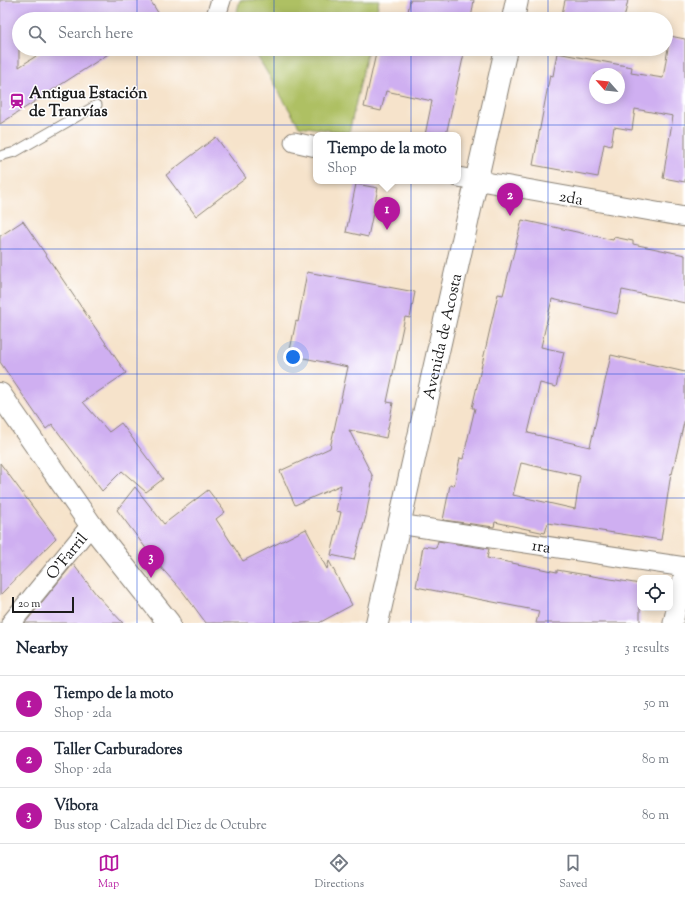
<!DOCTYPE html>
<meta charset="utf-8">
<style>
:root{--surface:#fff;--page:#f2f2f3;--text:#1f2937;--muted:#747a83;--line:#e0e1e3;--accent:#b5179e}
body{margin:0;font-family:"Sorts Mill Goudy",serif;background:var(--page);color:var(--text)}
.controls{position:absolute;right:12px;bottom:12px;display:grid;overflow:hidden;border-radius:8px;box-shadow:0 2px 10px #0003}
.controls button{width:36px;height:36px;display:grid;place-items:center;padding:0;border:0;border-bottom:1px solid var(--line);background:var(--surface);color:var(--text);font:20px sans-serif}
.compass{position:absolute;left:589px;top:68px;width:36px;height:36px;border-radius:50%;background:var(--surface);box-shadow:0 2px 10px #0003;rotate:297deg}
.scale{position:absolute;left:12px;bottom:10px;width:62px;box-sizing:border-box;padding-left:4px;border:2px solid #1c1c1c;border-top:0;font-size:11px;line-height:14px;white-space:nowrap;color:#1c1c1c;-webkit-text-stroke:3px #fff;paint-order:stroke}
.you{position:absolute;left:293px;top:357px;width:14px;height:14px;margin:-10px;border:3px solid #fff;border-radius:50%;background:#1a73e8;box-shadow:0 0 0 6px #1a73e833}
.badge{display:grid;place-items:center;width:26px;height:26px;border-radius:50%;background:var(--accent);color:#fff;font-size:13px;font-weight:700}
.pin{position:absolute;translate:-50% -33px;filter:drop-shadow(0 1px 2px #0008)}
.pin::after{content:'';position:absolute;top:21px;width:14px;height:12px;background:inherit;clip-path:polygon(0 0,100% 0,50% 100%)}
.popup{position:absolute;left:313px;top:132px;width:148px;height:52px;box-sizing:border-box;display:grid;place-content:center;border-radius:8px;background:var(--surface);filter:drop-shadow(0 1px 3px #0005);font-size:13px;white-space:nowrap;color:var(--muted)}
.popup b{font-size:15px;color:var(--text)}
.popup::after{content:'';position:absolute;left:50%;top:100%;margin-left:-8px;border:8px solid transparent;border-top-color:var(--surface)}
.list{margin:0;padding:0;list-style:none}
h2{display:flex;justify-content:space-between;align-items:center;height:52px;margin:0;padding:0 16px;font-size:17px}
h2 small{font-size:13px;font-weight:400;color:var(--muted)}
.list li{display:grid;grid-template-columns:26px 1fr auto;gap:12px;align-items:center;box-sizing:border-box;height:56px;padding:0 16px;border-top:1px solid var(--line)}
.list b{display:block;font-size:15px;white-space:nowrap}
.list p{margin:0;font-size:13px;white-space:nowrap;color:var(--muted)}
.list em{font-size:13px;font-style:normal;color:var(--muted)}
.icon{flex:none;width:22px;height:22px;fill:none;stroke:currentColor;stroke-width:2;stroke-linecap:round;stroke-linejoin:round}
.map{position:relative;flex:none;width:685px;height:623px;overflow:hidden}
.search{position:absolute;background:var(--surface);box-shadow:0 2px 10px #0003;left:12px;right:12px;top:12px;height:44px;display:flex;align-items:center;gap:10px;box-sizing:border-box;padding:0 14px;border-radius:22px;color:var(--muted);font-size:15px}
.sheet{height:220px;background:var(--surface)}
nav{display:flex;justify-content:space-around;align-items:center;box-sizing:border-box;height:56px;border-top:1px solid var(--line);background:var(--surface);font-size:11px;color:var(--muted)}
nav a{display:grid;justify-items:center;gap:2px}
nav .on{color:var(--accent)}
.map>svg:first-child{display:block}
.pitch{fill:#aec063;stroke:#656e40}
.building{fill:#cfaff1;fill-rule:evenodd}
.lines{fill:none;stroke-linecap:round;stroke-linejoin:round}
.service-casing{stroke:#898074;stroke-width:11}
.minor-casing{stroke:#898074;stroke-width:21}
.secondary-casing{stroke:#898074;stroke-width:24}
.primary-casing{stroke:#898074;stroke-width:24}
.service{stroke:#fff;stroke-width:9}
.minor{stroke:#fff;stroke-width:19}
.secondary{stroke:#fff;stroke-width:22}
.primary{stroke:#fff;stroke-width:22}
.grid{fill:none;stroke:#1d4ed8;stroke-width:1;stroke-opacity:0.55}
.labels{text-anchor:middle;stroke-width:3;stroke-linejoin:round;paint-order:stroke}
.poi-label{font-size:16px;font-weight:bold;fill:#1c1c1c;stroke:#fff;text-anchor:start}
.street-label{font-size:16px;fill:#1c1c1c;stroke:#fff}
</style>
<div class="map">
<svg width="685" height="623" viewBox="0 0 685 623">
<rect width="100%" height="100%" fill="#fff"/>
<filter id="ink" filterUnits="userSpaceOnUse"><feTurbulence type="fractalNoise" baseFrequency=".025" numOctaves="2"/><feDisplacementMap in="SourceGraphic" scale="8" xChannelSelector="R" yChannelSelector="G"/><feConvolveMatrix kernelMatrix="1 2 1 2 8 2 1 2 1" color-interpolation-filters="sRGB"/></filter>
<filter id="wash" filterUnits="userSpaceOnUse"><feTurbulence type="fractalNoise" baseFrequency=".012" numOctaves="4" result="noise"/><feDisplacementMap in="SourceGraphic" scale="16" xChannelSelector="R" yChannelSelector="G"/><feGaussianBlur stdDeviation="0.9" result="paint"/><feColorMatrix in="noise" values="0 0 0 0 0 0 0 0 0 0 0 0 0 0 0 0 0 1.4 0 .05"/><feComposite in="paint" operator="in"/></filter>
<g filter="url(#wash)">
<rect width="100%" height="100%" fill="#f6e3cb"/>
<path class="pitch" d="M240,0H379L375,19H235Z
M253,49H368L349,133L299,126Z"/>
<g id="blocks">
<path class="building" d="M0,0H150L162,19H19V67L47,49H116L0,124Z
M410,0H474L471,19H407Z
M565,0H628L624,19H561Z
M670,36L685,39V182L663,178L673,116L635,109L632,130L614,127L611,146L604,144L598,177L533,165L550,75L553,76L557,53L632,67L631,73L663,78ZM595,74H619V98H595Z
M377,49H465L446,135H425L432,101L386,91L381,111L364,107Z
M216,137L246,178L196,216L166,175Z
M356,184L378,188L368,237L346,232Z
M522,220L613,240L614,237L633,241V244L685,255V303L622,290L617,314L552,299L541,347L564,352L556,387L540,383L528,433L590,447L611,355L685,372V418L672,474L671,473L661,540L548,523L545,533L495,522L494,527L443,520L450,485L454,486L460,458L463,459L475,408H472L498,294L503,295ZM521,463L580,476L575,509L513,495Z
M23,221L126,373L83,402L109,432L121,423L163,479L146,492L122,471L102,491L52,424L46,429L0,362V236Z
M307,272L415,292L410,318L405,317L387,402L393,403L386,438L349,430L373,477L366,516L354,560L331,555L341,512L336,511L341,485L295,505L280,471L330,448L348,367L289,355L296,321L298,322Z
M0,463L56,538L0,595Z
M135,487L164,524L208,490L225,512L216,519L243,561L306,529L327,569L329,561L352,605L319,623H206L183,592L157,563L117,510Z
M438,541L489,549L487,558L557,572V570L640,584V623H536L539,611L416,587L423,546L436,548Z
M73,564L96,594L123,623H25Z"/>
</g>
</g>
<g filter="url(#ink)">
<use href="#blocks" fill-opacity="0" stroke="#898074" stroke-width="1"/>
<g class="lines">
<defs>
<path id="service" d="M0,156L15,152L97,105"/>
<g id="minor">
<path d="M215,19L221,0"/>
<path d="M294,142L316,147"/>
<path id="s1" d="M458,177L685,217"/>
<path id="s2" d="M398,524L685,567"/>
<path id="s3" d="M11,623L91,525"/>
<path d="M673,623L685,569"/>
</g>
<g id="secondary">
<path d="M513,19L517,0"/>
<path id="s4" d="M377,623L506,49"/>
</g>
<path id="primary" d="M0,394L91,525L169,623"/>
</defs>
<use href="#service" class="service-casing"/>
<use href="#minor" class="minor-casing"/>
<use href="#secondary" class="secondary-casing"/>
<use href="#primary" class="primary-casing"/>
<use href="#service" class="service"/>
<use href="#minor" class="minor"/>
<use href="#secondary" class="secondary"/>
<use href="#primary" class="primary"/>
</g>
</g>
<path class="grid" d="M137,0V19M274,0V19M411,0V19M548,0V19M137,49V623M274,49V623M411,49V623M548,49V623M0,125H685M0,249H685M0,374H685M0,498H685"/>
<defs>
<symbol id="station-bare" viewBox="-9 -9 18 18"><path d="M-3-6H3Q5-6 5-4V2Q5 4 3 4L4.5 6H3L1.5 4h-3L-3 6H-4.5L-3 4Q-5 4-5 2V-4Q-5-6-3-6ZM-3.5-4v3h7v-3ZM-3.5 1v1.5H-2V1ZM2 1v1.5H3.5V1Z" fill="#b5179e" stroke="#fff" stroke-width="2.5" paint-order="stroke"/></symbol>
</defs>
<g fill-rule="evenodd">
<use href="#station-bare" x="6" y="90" width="22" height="22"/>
</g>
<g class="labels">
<g class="poi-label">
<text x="29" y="98">Antigua Estación<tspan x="29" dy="18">de Tranvías</tspan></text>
</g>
<g class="street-label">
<text dy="6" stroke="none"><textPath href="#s1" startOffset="115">2da</textPath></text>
<text dy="6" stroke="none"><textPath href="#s4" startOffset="294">Avenida de Acosta</textPath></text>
<text dy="6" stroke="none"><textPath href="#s2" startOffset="145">1ra</textPath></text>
<text dy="6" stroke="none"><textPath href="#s3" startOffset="87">O'Farril</textPath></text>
</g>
</g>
</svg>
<div class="controls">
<button><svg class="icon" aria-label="locate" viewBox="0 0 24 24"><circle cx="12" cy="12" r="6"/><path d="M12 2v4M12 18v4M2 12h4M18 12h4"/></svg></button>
</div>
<svg class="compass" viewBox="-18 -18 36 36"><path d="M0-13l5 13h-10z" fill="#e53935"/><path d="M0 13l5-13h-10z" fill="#747a83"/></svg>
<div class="scale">20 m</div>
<div class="you"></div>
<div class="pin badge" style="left:387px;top:230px">1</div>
<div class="popup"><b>Tiempo de la moto</b>Shop</div>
<div class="pin badge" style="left:510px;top:216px">2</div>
<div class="pin badge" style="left:151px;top:578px">3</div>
<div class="search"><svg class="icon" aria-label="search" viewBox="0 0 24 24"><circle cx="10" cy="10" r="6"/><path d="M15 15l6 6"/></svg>Search here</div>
</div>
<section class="sheet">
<h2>Nearby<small>3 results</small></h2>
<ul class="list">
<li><span class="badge">1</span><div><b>Tiempo de la moto</b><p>Shop · 2da</p></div><em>50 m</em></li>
<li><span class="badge">2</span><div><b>Taller Carburadores</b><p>Shop · 2da</p></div><em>80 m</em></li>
<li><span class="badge">3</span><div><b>Víbora</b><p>Bus stop · Calzada del Diez de Octubre</p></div><em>80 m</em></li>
</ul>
</section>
<nav>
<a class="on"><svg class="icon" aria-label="map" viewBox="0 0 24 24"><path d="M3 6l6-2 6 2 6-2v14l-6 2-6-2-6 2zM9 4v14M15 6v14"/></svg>Map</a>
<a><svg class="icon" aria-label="directions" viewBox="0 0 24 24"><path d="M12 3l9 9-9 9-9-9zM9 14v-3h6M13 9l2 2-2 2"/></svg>Directions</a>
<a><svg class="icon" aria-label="saved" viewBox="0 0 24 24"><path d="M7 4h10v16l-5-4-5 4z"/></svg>Saved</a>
</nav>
